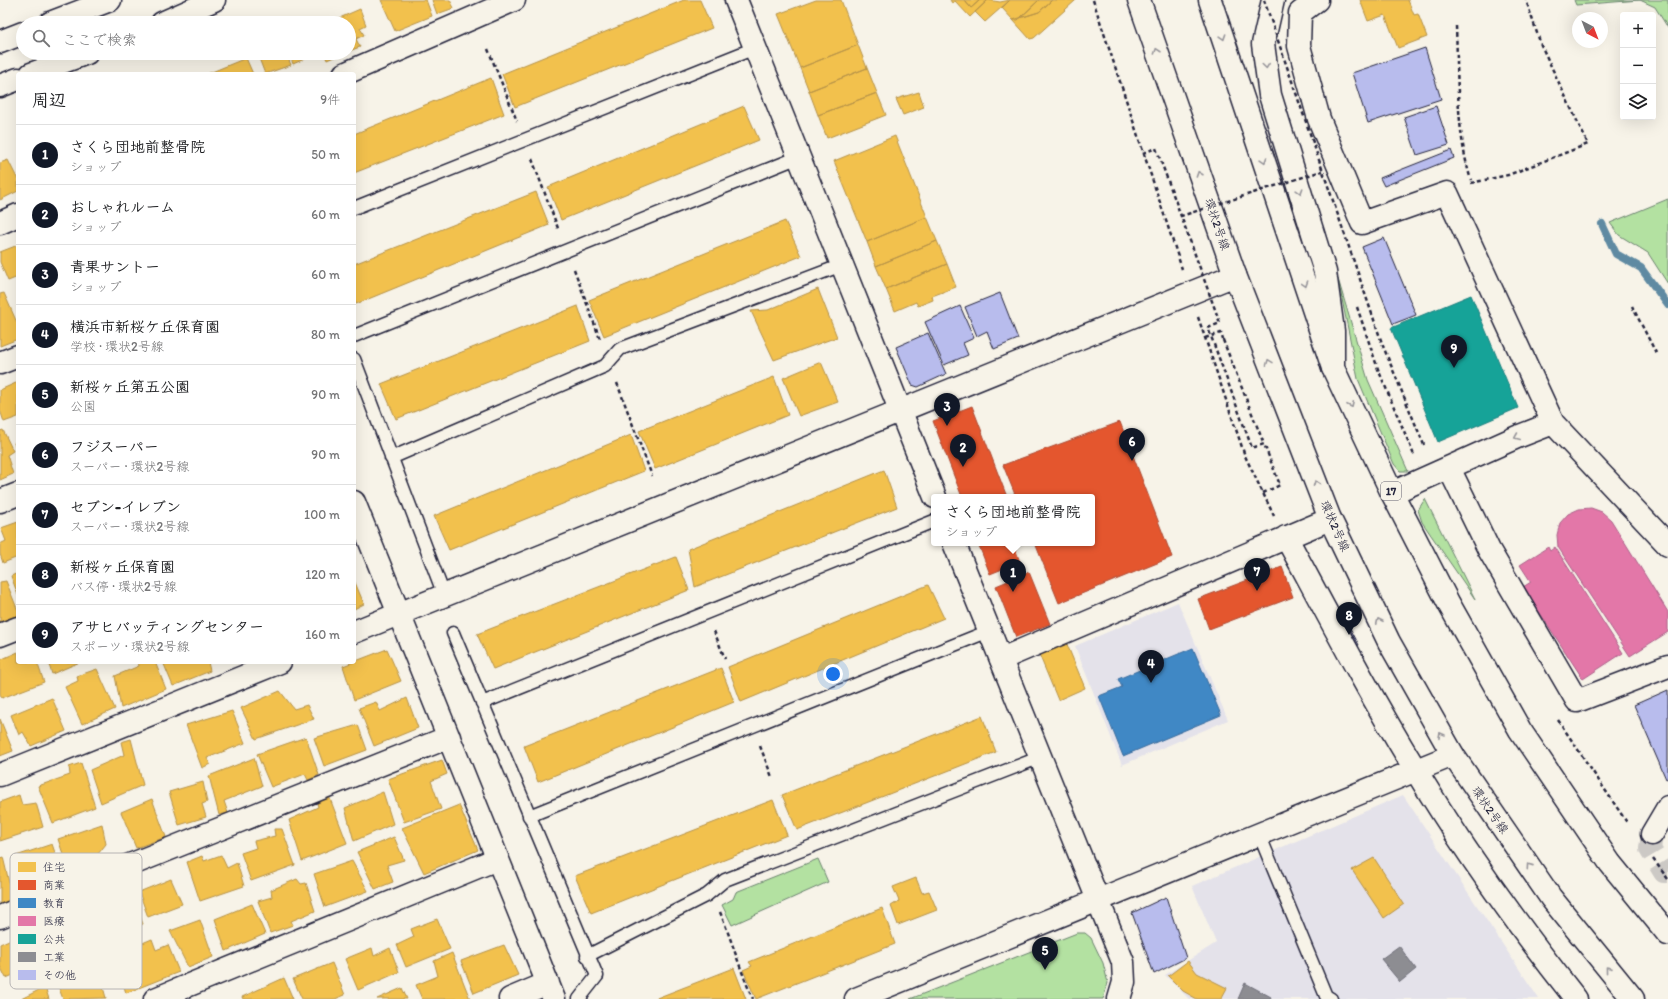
<!DOCTYPE html>
<html lang="ja">
<meta charset="utf-8">
<style>
:root{--surface:#fff;--page:#f6f6f6;--text:#202124;--muted:#757577;--line:#e0e0e0;--accent:#111827}
body{margin:0;font-family:Itim,"Klee One",sans-serif;background:var(--page);color:var(--text)}
.controls{position:absolute;right:12px;top:12px;display:grid;overflow:hidden;border-radius:4px;box-shadow:0 4px 16px #0002}
.controls button{width:36px;height:36px;display:grid;place-items:center;padding:0;border:0;border-bottom:1px solid var(--line);background:var(--surface);color:var(--text);font:20px sans-serif}
.compass{position:absolute;left:1572px;top:12px;width:36px;height:36px;border-radius:50%;background:var(--surface);box-shadow:0 4px 16px #0002;rotate:138deg}
.you{position:absolute;left:833px;top:674px;width:14px;height:14px;margin:-10px;border:3px solid #fff;border-radius:50%;background:#1a73e8;box-shadow:0 0 0 6px #1a73e833}
.badge{display:grid;place-items:center;width:26px;height:26px;border-radius:50%;background:var(--accent);color:#fff;font-size:13px;font-weight:700}
.pin{position:absolute;translate:-50% -33px;filter:drop-shadow(0 1px 2px #0008)}
.pin::after{content:'';position:absolute;top:21px;width:14px;height:12px;background:inherit;clip-path:polygon(0 0,100% 0,50% 100%)}
.popup{position:absolute;left:931px;top:494px;width:164px;height:52px;box-sizing:border-box;display:grid;place-content:center;border-radius:4px;background:var(--surface);filter:drop-shadow(0 1px 3px #0005);font-size:13px;white-space:nowrap;color:var(--muted)}
.popup b{font-size:15px;color:var(--text)}
.popup::after{content:'';position:absolute;left:50%;top:100%;margin-left:-8px;border:8px solid transparent;border-top-color:var(--surface)}
.list{margin:0;padding:0;list-style:none}
h2{display:flex;justify-content:space-between;align-items:center;height:52px;margin:0;padding:0 16px;font-size:17px}
h2 small{font-size:13px;font-weight:400;color:var(--muted)}
.list li{display:grid;grid-template-columns:26px 1fr auto;gap:12px;align-items:center;box-sizing:border-box;height:60px;padding:0 16px;border-top:1px solid var(--line)}
.list b{display:block;font-size:15px;white-space:nowrap}
.list p{margin:0;font-size:13px;white-space:nowrap;color:var(--muted)}
.list em{font-size:13px;font-style:normal;color:var(--muted)}
.icon{flex:none;width:22px;height:22px;fill:none;stroke:currentColor;stroke-width:2;stroke-linecap:round;stroke-linejoin:round}
.map{position:relative;flex:none;width:1668px;height:999px;overflow:hidden}
.search{position:absolute;background:var(--surface);box-shadow:0 4px 16px #0002;left:16px;top:16px;width:340px;height:44px;display:flex;align-items:center;gap:10px;box-sizing:border-box;padding:0 14px;border-radius:22px;color:var(--muted);font-size:15px}
.panel{position:absolute;background:var(--surface);box-shadow:0 4px 16px #0002;left:16px;top:72px;width:340px;height:592px;border-radius:4px}
.map>svg:first-child{display:block}
.built{fill:#e4e2ea}
.green{fill:#b3e1a1;stroke:#6a826e}
.homes{fill:#f2c14e;stroke:#b49148}
.shops{fill:#e4572e;stroke:#aa4732}
.schools{fill:#3f88c5;stroke:#36699c}
.health{fill:#e377a8;stroke:#a95e87}
.public{fill:#17a398;stroke:#1a7c7c}
.industry{fill:#8d8d92;stroke:#6d6d78}
.lines{fill:none;stroke-linecap:round;stroke-linejoin:round}
.stream{stroke:#5f8aa2;stroke-width:8}
.building{fill:#b8bced;stroke:#22223b}
.street-tunnel{stroke:#ccc9c5;stroke-width:22;stroke-dasharray:22 11;stroke-linecap:butt}
.lane-casing{stroke:#22223b;stroke-width:15}
.street-casing{stroke:#22223b;stroke-width:25}
.secondary-casing{stroke:#22223b;stroke-width:25}
.primary-casing{stroke:#22223b;stroke-width:25}
.highway-casing{stroke:#22223b;stroke-width:25}
.path{stroke:#22223b;stroke-width:2.5;stroke-dasharray:4 3;stroke-linecap:butt}
.lane{stroke:#f7f3e8;stroke-width:12}
.street{stroke:#f7f3e8;stroke-width:22}
.secondary{stroke:#f7f3e8;stroke-width:22}
.primary{stroke:#f7f3e8;stroke-width:22}
.highway{stroke:#f7f3e8;stroke-width:22}
.path-bridge{stroke:#22223b;stroke-width:2.5;stroke-dasharray:4 3;stroke-linecap:butt}
.oneway{stroke:#97959a}
.labels{text-anchor:middle;stroke-width:4;stroke-linejoin:round;paint-order:stroke}
.shield{fill:#f7f3e8;stroke:#62616f;stroke-width:1}
.shield-label{font-size:11px;font-weight:bold;fill:#22223b}
.street-label{font-size:12px;fill:#22223b;stroke:#f7f3e8}
.key{fill:#f7f3e8;stroke:#b7b4b4;stroke-width:1}
.key-label{font-size:11px;fill:#22223b}
</style>
<div class="map">
<svg width="1668" height="999" viewBox="0 0 1668 999">
<rect width="100%" height="100%" fill="#f7f3e8"/>
<filter id="ink" filterUnits="userSpaceOnUse"><feTurbulence type="fractalNoise" baseFrequency=".025" numOctaves="2"/><feDisplacementMap in="SourceGraphic" scale="8" xChannelSelector="R" yChannelSelector="G"/><feConvolveMatrix kernelMatrix="1 2 1 2 8 2 1 2 1" color-interpolation-filters="sRGB"/></filter>
<g filter="url(#ink)">
<path class="built" d="M1178,602L1228,720L1122,765L1075,646Z
M1403,795L1539,999H1189L1165,975L1216,943L1192,886Z"/>
<path class="green" d="M1574,0H1668V28L1655,7L1640,0L1576,5Z
M1668,199V284L1648,253L1619,235L1610,223Z
M1338,279L1368,380L1408,471H1400L1394,464L1358,379Z
M1425,499L1475,599L1422,522L1418,510Z
M818,859L828,882L732,925L722,905L733,899L736,892Z
M1077,933H1085L1091,938L1103,963L1108,983L1103,999H910Z"/>
<path class="homes" d="M381,0H426L432,16L395,31Z
M432,0H450L454,8L437,14Z
M684,0H700L712,28L515,107L502,74Z
M816,0H841L858,45L800,68L778,14Z
M950,0H964L971,8L980,0H988L970,17L955,1L952,3Z
M964,0H980L971,8Z
M988,0L1000,2L1010,0L985,22L975,12Z
M1010,0H1039L1018,20H1013L1002,8Z
M1039,0H1052L1039,12L1020,18Z
M1052,0H1076L1034,38L1030,39L1013,20L1039,12Z
M1360,0H1408L1414,15L1418,14L1427,37L1398,48L1385,15L1368,21Z
M360,9L366,25L360,28L364,35L356,39L360,47L349,51V23H328Z
M858,45L867,68L809,91L800,68Z
M257,53H286L291,65L265,74Z
M289,53H318L293,64Z
M324,53H343L327,60Z
M246,58L253,74H207Z
M867,68L877,93L818,115L809,91Z
M491,78L504,114L354,173V134Z
M919,92L924,107L903,115L896,99Z
M877,93L886,115L827,138L818,115Z
M744,106L759,140L561,220L548,187Z
M895,136L927,217L867,242L834,161Z
M8,160L18,180V191L0,200V163Z
M536,192L549,225L356,304L354,299V264Z
M927,217L937,241L876,266L867,242Z
M785,221L801,256L604,336L589,300Z
M937,241L947,264L886,289L876,266Z
M18,245V277L8,281L0,262V252Z
M947,264L956,287L932,296L933,300L918,306L916,302L895,311L886,289Z
M818,289L837,337L774,360L751,311L768,310Z
M4,293L18,325V339L0,346V294Z
M578,306L590,341L396,419L381,384Z
M821,362L838,402L799,416L783,378Z
M774,377L788,415L655,469L639,431Z
M18,382V417L4,422L0,410V390Z
M3,430L13,451L7,455L13,474L0,480V431Z
M631,435L644,471L449,550L434,516Z
M18,442V451L14,443Z
M884,470L897,507L695,587L688,549Z
M18,522V557L3,563L0,554V544L6,541L1,528Z
M676,557L689,590L493,669L477,634Z
M18,573V595L11,576Z
M354,580L364,604L354,609Z
M6,581L18,611V617L0,622V582Z
M928,585L944,618L741,702L728,667Z
M1066,642L1085,688L1058,700L1039,654Z
M387,649L401,681L354,700L343,666Z
M18,652V662H37L44,682L2,698L0,694V660Z
M48,662H80L52,674Z
M138,662H155L166,689L121,708L115,676L139,666Z
M163,662H208L210,671L173,686Z
M721,668L734,702L538,782L524,746Z
M97,669L115,709L82,724L65,687L78,681L77,676Z
M280,691L294,709L307,705L314,719L256,739L241,708Z
M52,698L66,731L31,746L23,732L19,735L11,715Z
M407,698L418,728L374,746L359,708L376,702L380,711Z
M232,711L245,743L207,758L210,764L202,768L186,725Z
M982,716L996,752L797,830L782,795Z
M0,719L13,751L0,756Z
M358,725L367,750L324,766L314,738Z
M306,737L319,775L308,780L305,774L271,787L257,754Z
M131,739L143,785L101,803L90,770L124,755L121,742Z
M254,758L262,786L224,801L228,813L219,815L209,776Z
M442,760L447,774L431,781L441,809L404,822L388,779Z
M81,763L95,807L53,823L38,786L70,775L69,767Z
M203,782L207,802L202,804L206,817L179,825L169,792Z
M383,792L393,824L354,841L345,808Z
M19,795L22,805L36,803L43,827L0,841V802Z
M329,796L347,843L302,861L289,820L318,807L316,799Z
M152,799L166,837L136,848L121,812Z
M773,800L787,835L591,913L575,876Z
M459,805L478,850L424,873L402,828Z
M102,824L106,844L98,854L101,864L70,875L58,839Z
M274,829H282L295,865L251,881L241,853L256,848L254,841L275,836Z
M394,837L404,860L387,865L393,882L375,889L357,852Z
M52,844L63,876L24,891L13,857Z
M221,855L227,868L237,863L244,886L200,901L187,862L202,856L204,861Z
M3,857L13,899L0,904V858Z
M1374,858L1404,904L1384,918L1352,870Z
M352,861L368,891L325,907L314,874Z
M916,878L922,893L929,891L937,910L898,925L891,906L899,901L893,887Z
M171,879L182,904L148,917L139,892Z
M297,879L301,884L306,883L315,911L291,921L293,925L270,933L258,901L272,897L271,890Z
M127,883L143,924L106,939L100,922L111,917L103,891Z
M252,904L265,934L226,951L215,919Z
M882,908L895,944L756,999L743,970L752,966L749,962Z
M69,911L76,923L83,920L91,945L46,962L35,929Z
M437,919L450,949L406,967L397,945L414,937L411,929Z
M200,920L213,957L188,967L170,931Z
M27,932L41,964L6,978L0,966V944Z
M152,939L156,950L168,945L179,972L126,993L114,955Z
M504,945L518,975L474,993L461,961Z
M372,948L374,956L390,948L399,972L358,990L345,959Z
M452,953L470,999H422L416,985L438,976L434,961Z
M1188,961L1197,973L1227,988L1221,999H1197L1183,991L1168,976Z
M96,962L106,998L63,999L57,983L77,973L75,968Z
M332,963L345,995L335,999H302L293,979Z
M734,968L746,999H654Z
M284,978L293,999H243L242,997Z
M45,987L49,999H21Z
M402,988L407,999H377Z"/>
<path class="shops" d="M972,406L1007,497H962L933,421Z
M1120,422L1172,557L1059,603L1035,543H1092V497H1016L1003,465Z
M978,543H1013L1020,562L990,574Z
M1282,567L1293,597L1209,629L1198,599Z
M1029,572L1050,624L1016,637L996,586Z"/>
<path class="schools" d="M1193,648L1221,715L1123,756L1099,696L1122,687L1118,679Z"/>
<path class="health" d="M1591,508L1602,512L1611,520L1668,612V632L1630,656L1558,547L1557,535L1560,523L1568,514L1579,509Z
M1548,547L1550,551L1555,547L1623,653L1583,679L1523,587L1531,582L1520,565Z"/>
<path class="public" d="M1471,295L1518,408L1438,442L1391,328Z"/>
<path class="industry" d="M1399,946L1416,969L1400,982L1381,959Z
M1245,983L1271,997L1270,999H1238Z"/>
<g class="lines">
<path class="stream" d="M1602,224L1616,254L1641,268L1668,305"/>
</g>
<path class="building" d="M1425,48L1441,99L1368,123L1352,73Z
M1436,106L1449,145L1417,155L1404,117Z
M1451,150L1454,158L1384,186L1380,178Z
M1384,238L1416,315L1393,324L1362,247Z
M1000,293L1018,339L994,349L987,331L977,336L965,307Z
M960,306L974,338L963,343L968,355L944,365L925,322Z
M928,333L946,374L918,387L912,385L896,347Z
M1349,626L1359,645L1351,649L1340,631Z
M1668,690V778L1666,779L1634,705Z
M1166,897L1186,958L1154,974L1132,913Z"/>
<g class="lines">
<path class="street-tunnel" d="M1652,834L1650,849L1664,872H1668"/>
<defs>
<path id="lane" d="M354,208L755,48
M354,336L799,157
M354,359L444,595
M391,458L605,366L620,349L842,265
M453,633L597,976L579,999
M482,703L934,521
M529,816L989,631
M1259,834L1326,996L1331,999
M587,956L707,895L725,880L1041,757"/>
<path id="street" d="M1317,0L1300,13L1299,46L1319,119L1362,223L1447,193L1553,423L1668,545
M344,74L514,0
M0,223L18,215
M0,363L18,356
M1449,468L1489,550L1577,701L1668,666
M1392,493L1517,437L1553,423
M0,501L18,494
M354,502L554,999
M1286,537C1328,615 1369,694 1415,769C1463,849 1518,926 1576,999
M0,635L18,628
M1001,659L1330,519
M1652,834L1668,807
M0,917L449,737
M155,999L497,859
M510,999L548,983
M856,999L1453,755"/>
<path id="secondary" d="M736,0L935,497
M954,543L1123,962L1124,982L1119,999
M354,632L1235,275
M0,775L280,662"/>
<path id="primary" d="M1139,0L1235,275L1330,519L1389,642L1453,755L1551,898L1633,999
M1210,0L1333,368L1392,493L1449,604L1520,730L1610,863L1668,934"/>
<path id="highway" d="M1273,0L1263,44L1270,95L1325,272L1333,331V368
M50,23L110,0
M162,23L214,0
M0,42L23,33
M31,74L87,53
M0,86L18,79"/>
</defs>
<use href="#lane" class="lane-casing"/>
<use href="#street" class="street-casing"/>
<use href="#secondary" class="secondary-casing"/>
<use href="#primary" class="primary-casing"/>
<use href="#highway" class="highway-casing"/>
<path class="path" d="M1093,0L1182,269
M1456,26C1458,77 1456,132 1471,180
M488,49L517,121
M1143,153L1156,148L1181,216
M532,159L559,231
M1471,183L1508,175L1588,144L1541,45L1526,0
M574,269L600,339
M1632,306L1656,353
M1357,307L1378,369L1414,455
M1198,317L1245,456L1274,516
M1205,338L1221,333L1223,340
M617,383L652,476
M1263,493L1280,485L1264,444
M714,631L725,659
M1558,720L1628,824
M760,746L772,777
M1653,859L1668,879
M720,912C732,941 740,970 753,999"/>
<use href="#lane" class="lane"/>
<use href="#street" class="street"/>
<use href="#secondary" class="secondary"/>
<use href="#primary" class="primary"/>
<use href="#highway" class="highway"/>
<path class="path-bridge" d="M1264,0L1383,346L1424,445
M1223,340L1264,444L1252,448L1208,328L1220,323L1181,216L1322,171"/>
</g>
<defs><path id="oneway-chevron" d="M-2-3.5L2.5 0L-2 3.5" fill="none" stroke-width="1.6" stroke-linecap="round" stroke-linejoin="round"/></defs>
<g class="oneway">
<use href="#oneway-chevron" transform="translate(1223 37) rotate(72)"/>
<use href="#oneway-chevron" transform="translate(1157 51) rotate(-109)"/>
<use href="#oneway-chevron" transform="translate(1266 66) rotate(82)"/>
<use href="#oneway-chevron" transform="translate(1264 160) rotate(72)"/>
<use href="#oneway-chevron" transform="translate(1199 174) rotate(-109)"/>
<use href="#oneway-chevron" transform="translate(1300 191) rotate(73)"/>
<use href="#oneway-chevron" transform="translate(1305 284) rotate(72)"/>
<use href="#oneway-chevron" transform="translate(1269 362) rotate(-111)"/>
<use href="#oneway-chevron" transform="translate(1351 405) rotate(65)"/>
<use href="#oneway-chevron" transform="translate(1517 437) rotate(157)"/>
<use href="#oneway-chevron" transform="translate(1316 483) rotate(-111)"/>
<use href="#oneway-chevron" transform="translate(1379 621) rotate(-115)"/>
<use href="#oneway-chevron" transform="translate(1441 735) rotate(-119)"/>
<use href="#oneway-chevron" transform="translate(1529 866) rotate(-125)"/>
<use href="#oneway-chevron" transform="translate(1608 969) rotate(-129)"/>
</g>
</g>
<g class="labels">
<rect class="shield" x="1381" y="482" width="20" height="18" rx="3"/>
<g class="shield-label">
<text x="1391" y="495">17</text>
</g>
<g class="street-label">
<text transform="translate(1217 224) rotate(71)" y="4">環状2号線</text>
<text transform="translate(1335 526) rotate(66)" y="4">環状2号線</text>
<text transform="translate(1490 810) rotate(55)" y="4">環状2号線</text>
</g>
</g>
<rect x="10" y="853" width="132" height="136" rx="6" class="key"/>
<rect x="18" y="862" width="18" height="10" fill="#f2c14e"/>
<rect x="18" y="880" width="18" height="10" fill="#e4572e"/>
<rect x="18" y="898" width="18" height="10" fill="#3f88c5"/>
<rect x="18" y="916" width="18" height="10" fill="#e377a8"/>
<rect x="18" y="934" width="18" height="10" fill="#17a398"/>
<rect x="18" y="952" width="18" height="10" fill="#8d8d92"/>
<rect x="18" y="970" width="18" height="10" fill="#b8bced"/>
<g class="key-label">
<text x="43" y="871">住宅</text>
<text x="43" y="889">商業</text>
<text x="43" y="907">教育</text>
<text x="43" y="925">医療</text>
<text x="43" y="943">公共</text>
<text x="43" y="961">工業</text>
<text x="43" y="979">その他</text>
</g>
</svg>
<div class="controls">
<button>+</button>
<button>−</button>
<button><svg class="icon" aria-label="layers" viewBox="0 0 24 24"><path d="M12 4l9 5-9 5-9-5zM3 14l9 5 9-5"/></svg></button>
</div>
<svg class="compass" viewBox="-18 -18 36 36"><path d="M0-13l5 13h-10z" fill="#e53935"/><path d="M0 13l5-13h-10z" fill="#757577"/></svg>
<div class="you"></div>
<div class="pin badge" style="left:1013px;top:592px">1</div>
<div class="popup"><b>さくら団地前整骨院</b>ショップ</div>
<div class="pin badge" style="left:963px;top:467px">2</div>
<div class="pin badge" style="left:947px;top:426px">3</div>
<div class="pin badge" style="left:1151px;top:683px">4</div>
<div class="pin badge" style="left:1045px;top:970px">5</div>
<div class="pin badge" style="left:1132px;top:461px">6</div>
<div class="pin badge" style="left:1257px;top:591px">7</div>
<div class="pin badge" style="left:1349px;top:635px">8</div>
<div class="pin badge" style="left:1454px;top:368px">9</div>
<div class="search"><svg class="icon" aria-label="search" viewBox="0 0 24 24"><circle cx="10" cy="10" r="6"/><path d="M15 15l6 6"/></svg>ここで検索</div>
<section class="panel">
<h2>周辺<small>9件</small></h2>
<ul class="list">
<li><span class="badge">1</span><div><b>さくら団地前整骨院</b><p>ショップ</p></div><em>50 m</em></li>
<li><span class="badge">2</span><div><b>おしゃれルーム</b><p>ショップ</p></div><em>60 m</em></li>
<li><span class="badge">3</span><div><b>青果サントー</b><p>ショップ</p></div><em>60 m</em></li>
<li><span class="badge">4</span><div><b>横浜市新桜ケ丘保育園</b><p>学校 · 環状2号線</p></div><em>80 m</em></li>
<li><span class="badge">5</span><div><b>新桜ヶ丘第五公園</b><p>公園</p></div><em>90 m</em></li>
<li><span class="badge">6</span><div><b>フジスーパー</b><p>スーパー · 環状2号線</p></div><em>90 m</em></li>
<li><span class="badge">7</span><div><b>セブン-イレブン</b><p>スーパー · 環状2号線</p></div><em>100 m</em></li>
<li><span class="badge">8</span><div><b>新桜ヶ丘保育園</b><p>バス停 · 環状2号線</p></div><em>120 m</em></li>
<li><span class="badge">9</span><div><b>アサヒバッティングセンター</b><p>スポーツ · 環状2号線</p></div><em>160 m</em></li>
</ul>
</section>
</div>
